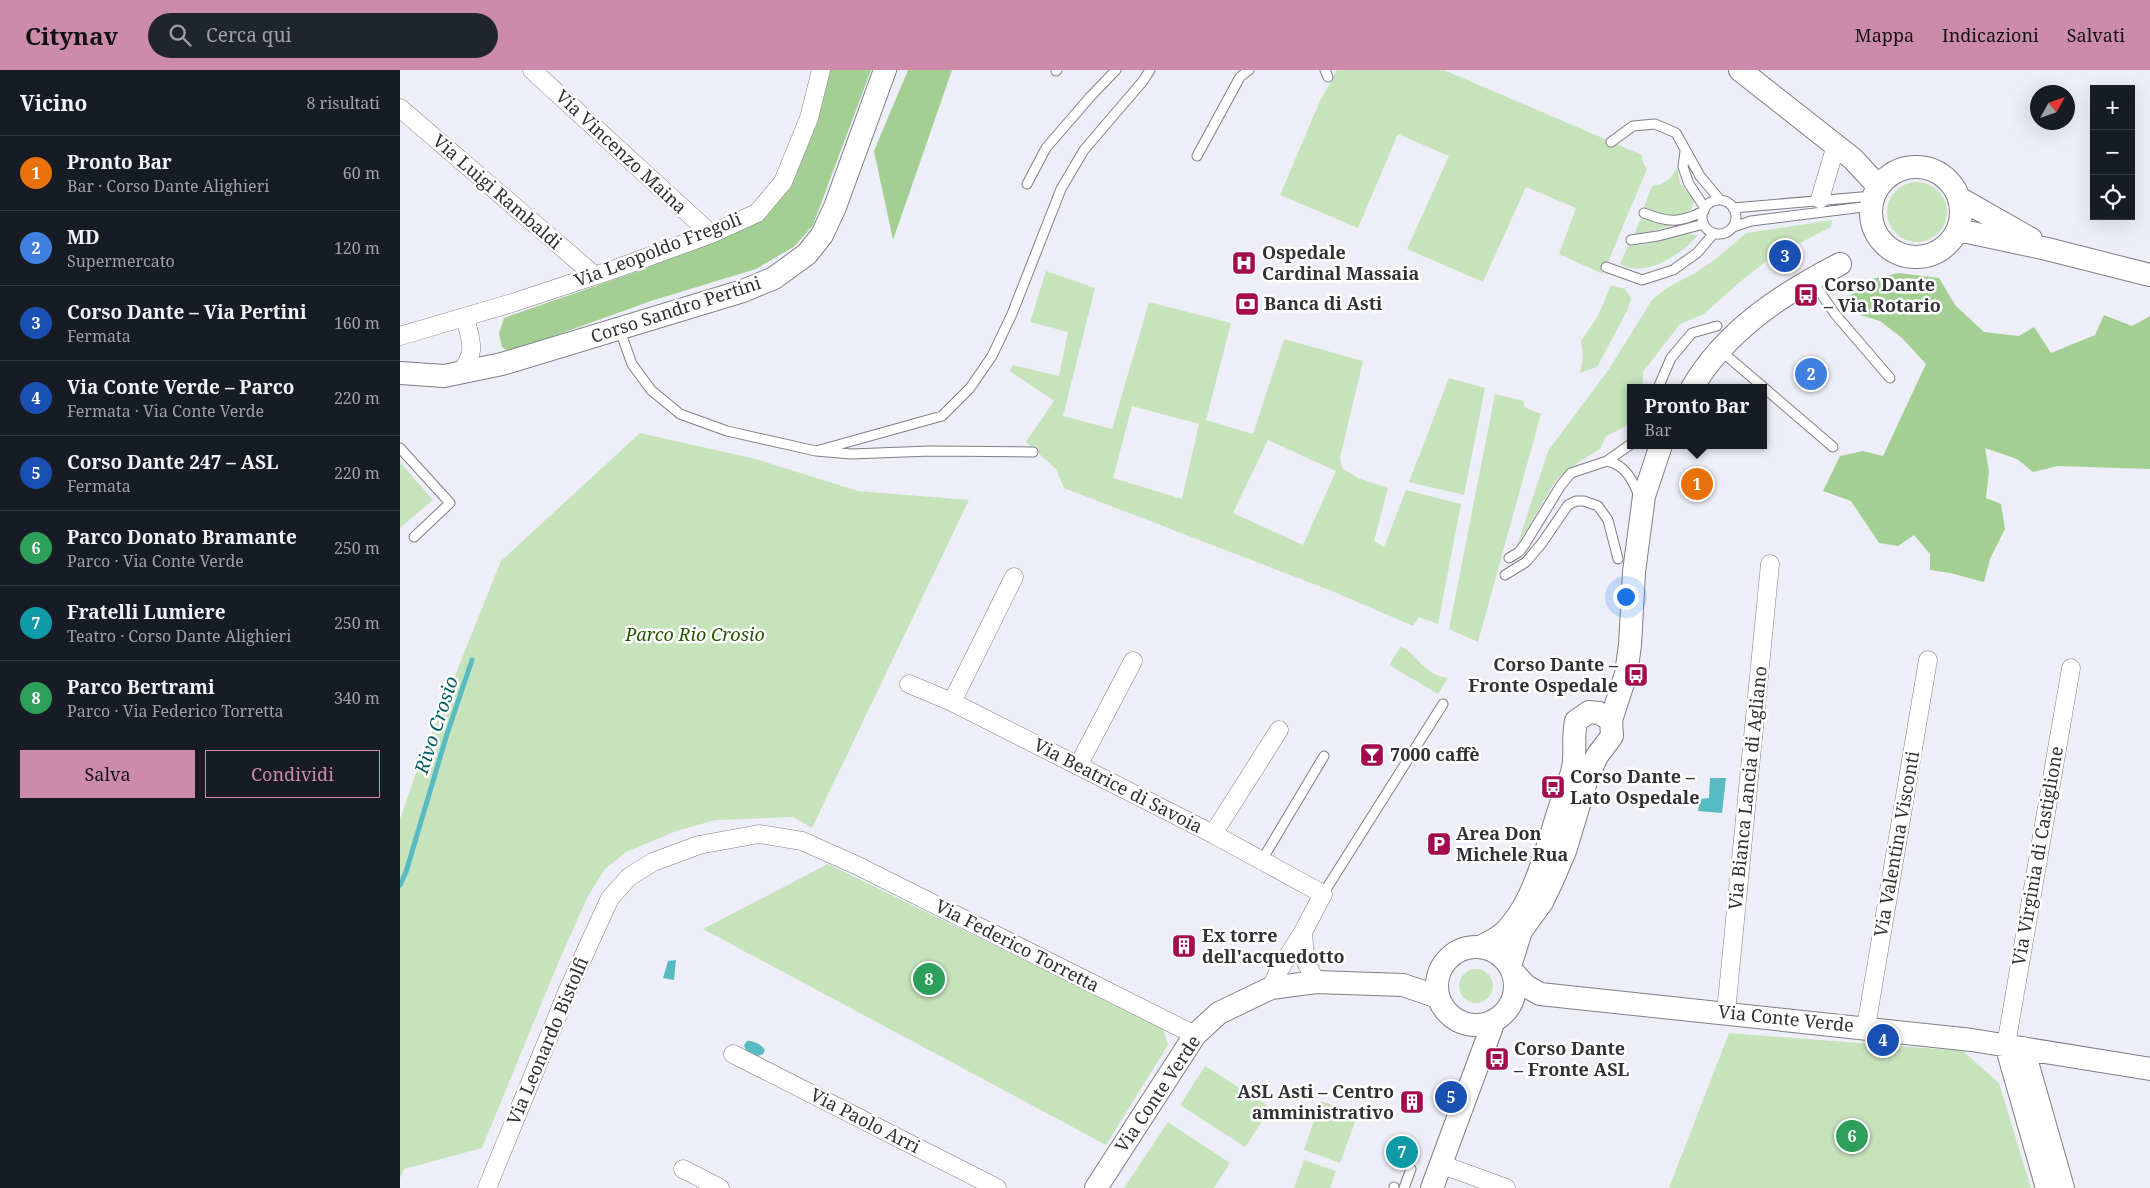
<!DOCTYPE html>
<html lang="it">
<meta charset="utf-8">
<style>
:root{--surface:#171b24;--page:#20242c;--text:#f1f3f6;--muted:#9ea1a6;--line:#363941;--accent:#cd8baa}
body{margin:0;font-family:"Noto Serif",serif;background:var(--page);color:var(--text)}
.controls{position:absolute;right:15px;top:15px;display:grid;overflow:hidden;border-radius:0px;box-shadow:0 5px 20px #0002}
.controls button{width:45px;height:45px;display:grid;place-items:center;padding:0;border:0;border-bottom:1px solid var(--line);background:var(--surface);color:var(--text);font:25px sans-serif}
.compass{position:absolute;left:1630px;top:15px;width:45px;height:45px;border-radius:50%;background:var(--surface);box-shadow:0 5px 20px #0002;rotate:50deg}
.you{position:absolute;left:1225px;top:526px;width:18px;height:18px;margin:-12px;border:4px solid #fff;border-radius:50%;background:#1a73e8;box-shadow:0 0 0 8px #1a73e833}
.badge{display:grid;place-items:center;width:32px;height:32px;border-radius:50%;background:var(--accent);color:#fff;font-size:16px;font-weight:700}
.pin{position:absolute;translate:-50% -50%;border:2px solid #fff;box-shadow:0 1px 5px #0006}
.popup{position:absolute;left:1227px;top:314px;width:140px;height:65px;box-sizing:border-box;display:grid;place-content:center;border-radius:0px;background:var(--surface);filter:drop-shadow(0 1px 4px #0005);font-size:16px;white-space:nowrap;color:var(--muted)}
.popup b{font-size:19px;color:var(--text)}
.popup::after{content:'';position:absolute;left:50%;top:100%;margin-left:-10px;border:10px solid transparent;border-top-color:var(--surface)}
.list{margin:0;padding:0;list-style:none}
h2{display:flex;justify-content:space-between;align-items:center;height:65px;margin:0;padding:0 20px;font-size:21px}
h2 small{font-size:16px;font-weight:400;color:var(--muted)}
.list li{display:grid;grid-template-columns:32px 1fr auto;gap:15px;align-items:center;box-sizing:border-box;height:75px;padding:0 20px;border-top:1px solid var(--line)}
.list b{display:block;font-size:19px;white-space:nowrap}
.list p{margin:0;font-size:16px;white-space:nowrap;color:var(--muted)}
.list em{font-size:16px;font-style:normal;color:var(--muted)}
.actions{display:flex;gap:10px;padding:15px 20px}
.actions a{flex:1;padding:11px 0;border:1px solid var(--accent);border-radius:0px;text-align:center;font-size:18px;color:var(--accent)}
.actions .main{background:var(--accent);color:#111}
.icon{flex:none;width:28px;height:28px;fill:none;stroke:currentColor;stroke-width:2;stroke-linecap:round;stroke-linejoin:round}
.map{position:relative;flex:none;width:1750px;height:1118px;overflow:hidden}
header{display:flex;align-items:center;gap:30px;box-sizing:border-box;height:70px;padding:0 25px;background:var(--accent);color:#111}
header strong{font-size:24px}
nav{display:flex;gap:28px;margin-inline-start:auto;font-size:18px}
.search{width:350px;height:45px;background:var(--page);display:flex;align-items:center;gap:12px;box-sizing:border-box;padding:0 18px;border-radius:28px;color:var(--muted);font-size:19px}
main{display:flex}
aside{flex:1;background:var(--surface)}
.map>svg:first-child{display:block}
.green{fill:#c7e3bc;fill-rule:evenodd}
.forest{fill:#a4cf93}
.water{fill:#58bbc2}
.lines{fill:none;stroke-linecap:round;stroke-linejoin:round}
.stream{stroke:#58bbc2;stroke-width:5}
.service-casing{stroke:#7e7f88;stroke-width:11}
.minor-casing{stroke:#7e7f88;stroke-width:19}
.tertiary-casing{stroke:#7e7f88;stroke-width:24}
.service{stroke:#fff;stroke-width:9}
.minor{stroke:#fff;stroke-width:18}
.tertiary{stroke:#fff;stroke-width:22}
.labels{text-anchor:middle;stroke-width:5;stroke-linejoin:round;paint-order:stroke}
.street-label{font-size:18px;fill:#323236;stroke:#fff}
.poi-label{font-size:18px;font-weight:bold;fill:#323236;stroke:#fff;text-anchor:start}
.park-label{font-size:18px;font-style:italic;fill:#245701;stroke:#fff}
.water-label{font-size:19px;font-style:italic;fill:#035d63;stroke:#fff}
</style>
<header>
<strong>Citynav</strong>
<div class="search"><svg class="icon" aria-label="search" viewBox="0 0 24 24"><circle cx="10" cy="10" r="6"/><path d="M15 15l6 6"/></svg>Cerca qui</div>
<nav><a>Mappa</a><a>Indicazioni</a><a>Salvati</a></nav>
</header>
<main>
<aside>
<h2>Vicino<small>8 risultati</small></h2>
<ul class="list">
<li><span class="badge" style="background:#e8710a">1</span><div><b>Pronto Bar</b><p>Bar · Corso Dante Alighieri</p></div><em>60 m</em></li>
<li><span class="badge" style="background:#3f7fe0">2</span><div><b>MD</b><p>Supermercato</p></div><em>120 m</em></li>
<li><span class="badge" style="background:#1a4fb4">3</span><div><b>Corso Dante – Via Pertini</b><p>Fermata</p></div><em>160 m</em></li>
<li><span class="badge" style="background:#1a4fb4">4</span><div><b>Via Conte Verde – Parco</b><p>Fermata · Via Conte Verde</p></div><em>220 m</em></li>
<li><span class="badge" style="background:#1a4fb4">5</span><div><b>Corso Dante 247 – ASL</b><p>Fermata</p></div><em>220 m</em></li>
<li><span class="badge" style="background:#2e9e5b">6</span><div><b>Parco Donato Bramante</b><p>Parco · Via Conte Verde</p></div><em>250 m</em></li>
<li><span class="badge" style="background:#0f9aa8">7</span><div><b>Fratelli Lumiere</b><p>Teatro · Corso Dante Alighieri</p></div><em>250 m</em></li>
<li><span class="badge" style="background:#2e9e5b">8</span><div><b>Parco Bertrami</b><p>Parco · Via Federico Torretta</p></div><em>340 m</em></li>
</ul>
<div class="actions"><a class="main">Salva</a><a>Condividi</a></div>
</aside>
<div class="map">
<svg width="1750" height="1118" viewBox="0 0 1750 1118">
<rect width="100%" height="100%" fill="#eeeef8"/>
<path class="green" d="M937,0H1044L1242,85L1243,93L1247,99L1203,204L1159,184L1176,138L1126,117L1083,212L1007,179L1049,86L998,64L958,158L880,125L920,31Z
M1277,98L1280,113L1294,131L1291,140L1271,147L1243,139L1252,116C1265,114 1271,109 1277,98Z
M1487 142a30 30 0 1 1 60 0a30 30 0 1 1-60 0Z
M1242,146L1272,156L1233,166Z
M1432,150L1431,157L1369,189L1341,211L1304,244L1280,254L1243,302L1242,318H1231V346L1225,357L1206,366L1200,379L1177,393L1156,410L1117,476L1148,381L1209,299L1252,230L1265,219L1295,203L1317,188L1346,163Z
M1286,164L1298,165C1283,184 1244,209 1220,194L1228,176L1246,174Z
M646,201L695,218L663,346L712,359L749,232L831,253L806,350L853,364L884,269L963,291L940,388L942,398L958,408L988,418L974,471L984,477L1006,420L1061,434L1038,554L1019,547L1013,556L932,521L664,418L656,399L626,372L654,331L610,301L613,295L659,306L668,262L630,252ZM732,336L799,354L782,429L713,408ZM868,370L936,401L903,475L833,443Z
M1211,215L1225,219L1231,228L1228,239L1197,297L1180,303L1183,287L1181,271L1198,246Z
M1049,308L1085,318L1064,425L1009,412Z
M1095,324L1124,331V337L1141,344L1078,572L1049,559Z
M240,363L356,389L458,421L569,430L412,758L393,747L316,750L279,760L226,782L205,799L188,826L159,891L82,1078L4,1099L0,1108V749L17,700L101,491Z
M0,392L33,430L0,458Z
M1001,576C1020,587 1023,604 1048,608L1038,624L989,595Z
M428,794L763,958L768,975L706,1075L303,859Z
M1059 916a17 17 0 1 1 34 0a17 17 0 1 1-34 0Z
M1329,963L1563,981L1599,1013L1631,1118H1269Z
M805,996L871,1038L845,1077L780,1035Z
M921,1031L958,1044L940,1093L904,1080Z
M768,1052L830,1093L814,1118H724Z
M904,1090L936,1101L930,1118H894Z"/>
<path class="forest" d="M429,0H471L413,155L395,176L356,199L254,230L109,282L102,277L99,264L104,248L236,202L356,153Z
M508,0H552L493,170L474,81Z
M1499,203L1539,208L1555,235L1584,262L1619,266L1634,257L1651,283L1695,265L1704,245L1732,256L1750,246V399L1657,396L1633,402L1617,389L1585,378L1589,401L1586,428L1601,434L1605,459L1590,489L1584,512L1550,503L1530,500V484L1514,465L1498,476L1479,473L1451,431L1423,421L1440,386L1463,381L1483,386L1526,294L1502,268L1480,251L1460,245L1448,228L1467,210Z"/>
<path class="water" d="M1310,708H1326L1322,743L1298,741L1300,729L1309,728Z
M276,890L274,910L263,908L268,891Z
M347,971C352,970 362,975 365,980L363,984L358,986L346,981L344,975Z"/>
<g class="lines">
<path class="stream" d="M0,815L6,802L47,664L72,590"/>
<defs>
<path id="service" d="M925,0L928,7
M656,1L657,0
M1211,72L1233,56L1255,54L1276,63L1300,106L1320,130
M1285,81L1283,97L1289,114L1305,138
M797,86L840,7L849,0
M627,114L646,78L690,27L716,0
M1302 147a17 17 0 1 1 34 0a17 17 0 1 1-34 0Z
M1333,138L1473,126
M1244,143C1269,153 1280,153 1304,141
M1333,157L1351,151L1471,136
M1231,170L1258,166L1304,154
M1206,197L1242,210L1273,200L1297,183L1314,163
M1411,209L1435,244L1490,308
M219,258L232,294L251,320L280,344L327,361L416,381L451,384L530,381L633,382
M1320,280L1433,377
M1258,318L1271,288L1292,263L1317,256
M0,378L50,433L14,467
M416,381L542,346L570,318L592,286L612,244L661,119L684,80L743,11L750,0
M1207,391C1226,395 1233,411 1240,428
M1109,488L1119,482L1125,474L1161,415L1171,403L1207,391L1231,374
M1105,505L1126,492L1142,473L1168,435L1176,431H1184L1198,436L1208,450L1218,489
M862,790L924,686
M923,824L1043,634
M994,1117V1118
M1004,1118L1011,1099"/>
<path id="minor" d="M132,0L311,164
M0,38L194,205
M1420,129L1436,75
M0,266L112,233L215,199L311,164L357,143L383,112L409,48L421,0
M61,302C77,280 71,273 65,247
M509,614L552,632L813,764L923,824L903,862L878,902L871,918
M552,632L614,507
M678,696L733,591
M813,764L879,660
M903,862L905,890L916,912
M1326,942L1370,494
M1466,957L1528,590
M1606,975L1671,598
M333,984L597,1118
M1040,1094L1106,1118
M283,1099L320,1118
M87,1118L168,920L210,828L229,807L253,792L299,775L359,764L402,771L456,795L795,965"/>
<path id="tertiary" d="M1340,0L1453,89L1478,116
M1471 142a45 45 0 1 1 90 0a45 45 0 1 1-90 0Z
M1559,128L1631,169
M1558,160L1647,179L1750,205
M0,303L44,306L102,294L343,221L374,208L407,184L422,165L435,137L485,0
M1292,318C1326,260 1382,224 1440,194
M1037 916a39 39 0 1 1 78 0a39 39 0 1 1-78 0Z
M1080,877C1092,871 1103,866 1111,855C1136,826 1147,776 1159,740C1164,725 1172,708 1174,692C1175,677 1173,666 1176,651L1189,642L1199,643L1211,650
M1110,896L1121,861L1142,832L1153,809L1165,781L1187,708L1197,686L1212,666L1211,650L1226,604L1230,575L1234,502L1244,426L1261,375
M1113,902L1126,916L1140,924L1572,970L1750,999
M1606,975L1647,1118
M1623,978L1663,1118
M696,1118L795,965L819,943L871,918L916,912L1003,915L1038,927
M1032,1118L1094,951"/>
</defs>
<use href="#service" class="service-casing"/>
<use href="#minor" class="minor-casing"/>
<use href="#tertiary" class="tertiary-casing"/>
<use href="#service" class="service"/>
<use href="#minor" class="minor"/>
<use href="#tertiary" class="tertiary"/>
</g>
<defs>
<symbol id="hospital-square" viewBox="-11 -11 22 22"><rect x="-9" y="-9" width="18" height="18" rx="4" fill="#a20c4e" stroke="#fff"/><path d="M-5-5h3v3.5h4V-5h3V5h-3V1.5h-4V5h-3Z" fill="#fff"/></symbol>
<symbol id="bus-square" viewBox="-11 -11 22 22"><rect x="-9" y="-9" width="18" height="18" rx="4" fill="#a20c4e" stroke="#fff"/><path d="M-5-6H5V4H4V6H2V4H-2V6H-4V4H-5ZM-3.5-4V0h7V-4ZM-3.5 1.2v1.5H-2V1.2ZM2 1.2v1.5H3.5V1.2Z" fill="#fff"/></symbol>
<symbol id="bank-square" viewBox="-11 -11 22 22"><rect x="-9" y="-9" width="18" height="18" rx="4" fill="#a20c4e" stroke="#fff"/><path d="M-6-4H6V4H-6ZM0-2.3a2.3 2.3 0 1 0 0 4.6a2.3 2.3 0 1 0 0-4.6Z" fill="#fff"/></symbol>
<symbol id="bar-square" viewBox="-11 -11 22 22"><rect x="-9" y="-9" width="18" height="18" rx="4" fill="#a20c4e" stroke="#fff"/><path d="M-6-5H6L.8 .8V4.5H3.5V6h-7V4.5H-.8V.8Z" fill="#fff"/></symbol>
<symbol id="parking-square" viewBox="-11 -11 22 22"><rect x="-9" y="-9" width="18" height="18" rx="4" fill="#a20c4e" stroke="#fff"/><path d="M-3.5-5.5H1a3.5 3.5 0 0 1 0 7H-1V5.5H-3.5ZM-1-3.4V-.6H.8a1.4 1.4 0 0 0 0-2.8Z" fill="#fff"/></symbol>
<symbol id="building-square" viewBox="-11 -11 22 22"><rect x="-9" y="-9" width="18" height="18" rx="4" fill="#a20c4e" stroke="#fff"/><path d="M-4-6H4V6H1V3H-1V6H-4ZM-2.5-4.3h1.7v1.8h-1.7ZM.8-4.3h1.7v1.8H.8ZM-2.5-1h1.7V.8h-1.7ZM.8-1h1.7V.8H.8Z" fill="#fff"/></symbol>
</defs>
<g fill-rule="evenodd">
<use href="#hospital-square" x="830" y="179" width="28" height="28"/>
<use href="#bus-square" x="1392" y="211" width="28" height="28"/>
<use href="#bank-square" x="833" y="220" width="28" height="28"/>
<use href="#bus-square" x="1222" y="591" width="28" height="28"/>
<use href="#bar-square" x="958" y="671" width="28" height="28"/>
<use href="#bus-square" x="1139" y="703" width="28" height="28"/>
<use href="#parking-square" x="1025" y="760" width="28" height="28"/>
<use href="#building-square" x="770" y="862" width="28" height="28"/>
<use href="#bus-square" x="1083" y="975" width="28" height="28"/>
<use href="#building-square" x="998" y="1018" width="28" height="28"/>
</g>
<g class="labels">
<g class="street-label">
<text transform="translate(221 82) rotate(43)" y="6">Via Vincenzo Maina</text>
<text transform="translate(97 122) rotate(41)" y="6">Via Luigi Rambaldi</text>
<text transform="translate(258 180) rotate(-21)" y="6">Via Leopoldo Fregoli</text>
<text transform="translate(276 240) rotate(-18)" y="6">Corso Sandro Pertini</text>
<text transform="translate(718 716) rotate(27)" y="6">Via Beatrice di Savoia</text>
<text transform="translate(1348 718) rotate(-84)" y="6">Via Bianca Lancia di Agliano</text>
<text transform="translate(1497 774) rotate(-80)" y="6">Via Valentina Visconti</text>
<text transform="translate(1638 786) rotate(-80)" y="6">Via Virginia di Castiglione</text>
<text transform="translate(617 876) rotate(27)" y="6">Via Federico Torretta</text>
<text transform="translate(1386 949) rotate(6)" y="6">Via Conte Verde</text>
<text transform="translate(148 971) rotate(-67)" y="6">Via Leonardo Bistolfi</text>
<text transform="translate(758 1024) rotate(-56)" y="6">Via Conte Verde</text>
<text transform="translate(465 1051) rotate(27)" y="6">Via Paolo Arri</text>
</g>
<g class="poi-label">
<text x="862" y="189">Ospedale<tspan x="862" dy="21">Cardinal Massaia</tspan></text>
<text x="1424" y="221">Corso Dante<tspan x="1424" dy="21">– Via Rotario</tspan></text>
<text x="864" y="240">Banca di Asti</text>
<text x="1218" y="601" text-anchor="end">Corso Dante –<tspan x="1218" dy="21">Fronte Ospedale</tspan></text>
<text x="990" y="691">7000 caffè</text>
<text x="1170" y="713">Corso Dante –<tspan x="1170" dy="21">Lato Ospedale</tspan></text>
<text x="1056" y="770">Area Don<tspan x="1056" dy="21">Michele Rua</tspan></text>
<text x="802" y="872">Ex torre<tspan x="802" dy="21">dell'acquedotto</tspan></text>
<text x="1114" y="985">Corso Dante<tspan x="1114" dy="21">– Fronte ASL</tspan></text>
<text x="994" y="1028" text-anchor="end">ASL Asti – Centro<tspan x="994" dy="21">amministrativo</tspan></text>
</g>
<g class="park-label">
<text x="295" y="571">Parco Rio Crosio</text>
</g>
<g class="water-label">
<text transform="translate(36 655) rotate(-72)" y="7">Rivo Crosio</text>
</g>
</g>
</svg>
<div class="controls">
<button>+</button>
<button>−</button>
<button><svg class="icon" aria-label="locate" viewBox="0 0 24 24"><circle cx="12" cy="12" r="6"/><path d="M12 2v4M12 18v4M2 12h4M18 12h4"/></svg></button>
</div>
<svg class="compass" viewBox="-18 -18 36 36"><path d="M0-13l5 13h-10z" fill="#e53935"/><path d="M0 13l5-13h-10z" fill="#9ea1a6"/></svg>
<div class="you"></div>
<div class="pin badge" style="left:1297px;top:414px;background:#e8710a">1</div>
<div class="popup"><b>Pronto Bar</b>Bar</div>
<div class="pin badge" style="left:1411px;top:304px;background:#3f7fe0">2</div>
<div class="pin badge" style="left:1385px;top:186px;background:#1a4fb4">3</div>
<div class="pin badge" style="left:1483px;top:970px;background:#1a4fb4">4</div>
<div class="pin badge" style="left:1051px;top:1027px;background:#1a4fb4">5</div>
<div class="pin badge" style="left:1452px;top:1066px;background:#2e9e5b">6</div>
<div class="pin badge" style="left:1002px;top:1082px;background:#0f9aa8">7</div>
<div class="pin badge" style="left:529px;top:909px;background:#2e9e5b">8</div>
</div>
</main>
